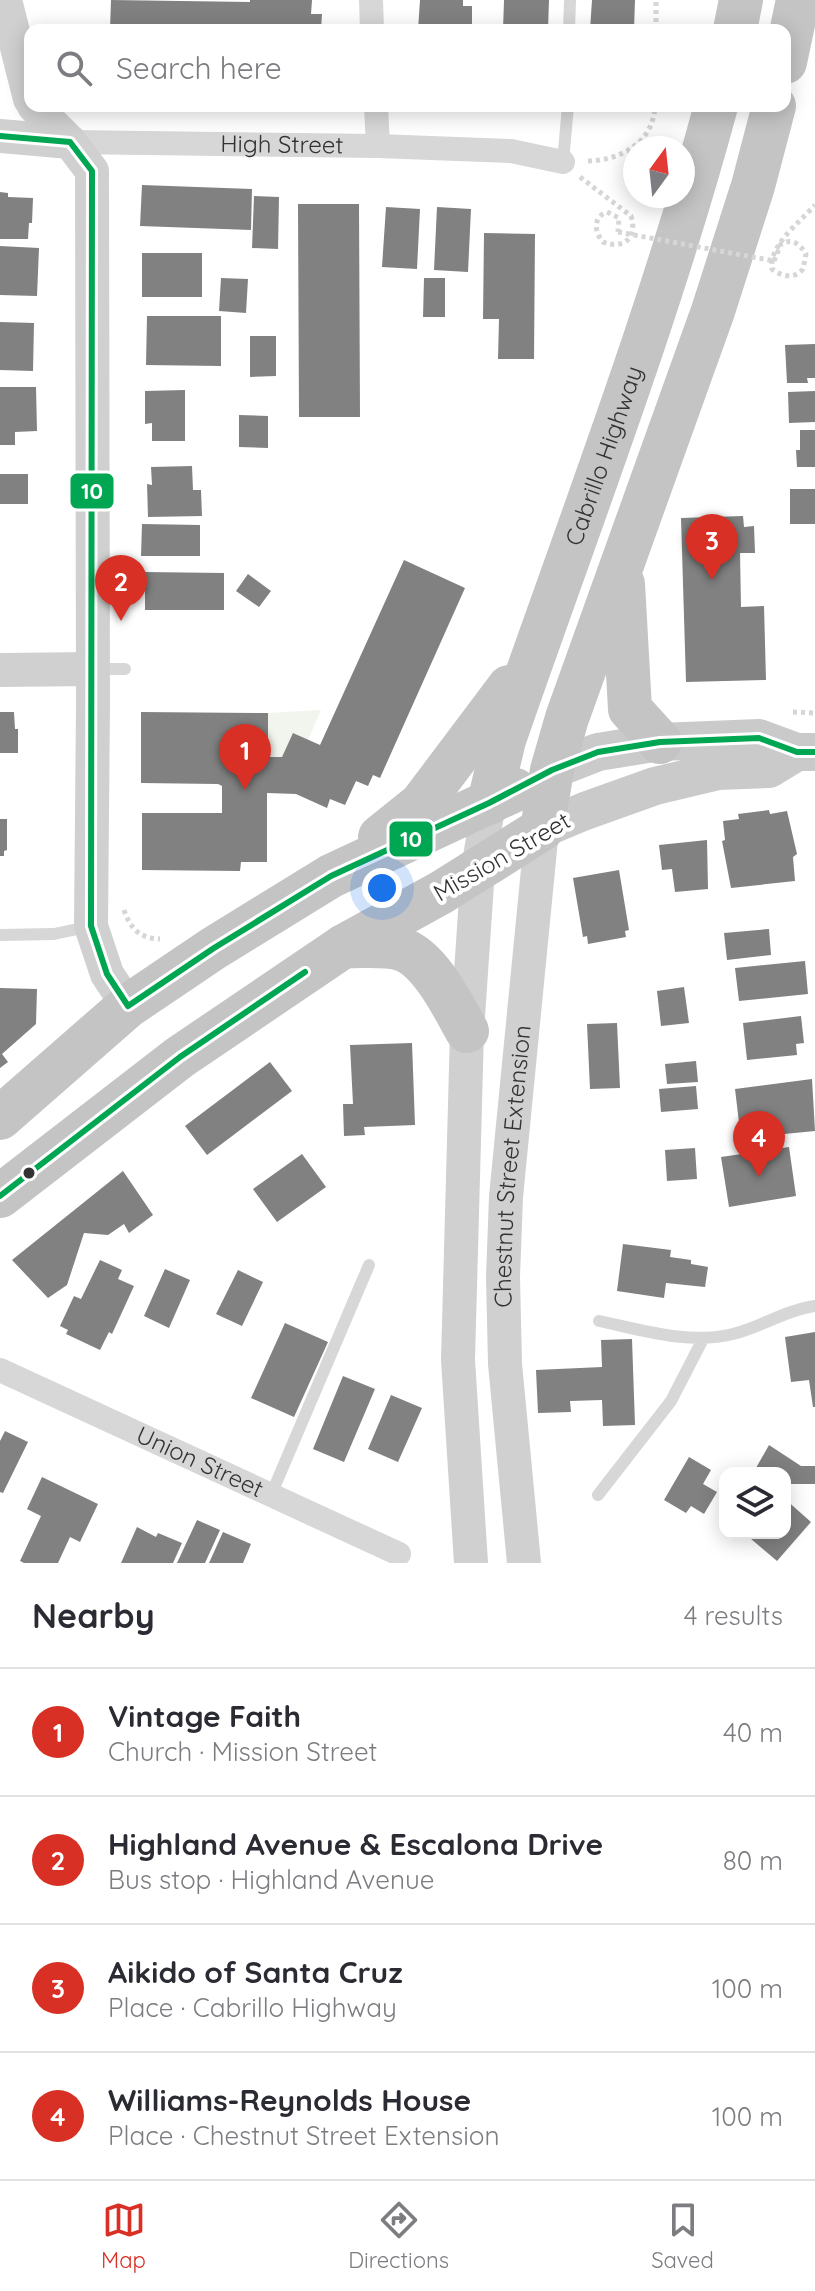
<!DOCTYPE html>
<meta charset="utf-8">
<style>
:root{--surface:#fff;--page:#f2f2f3;--text:#2b2b33;--muted:#7c7c81;--line:#e1e1e2;--accent:#d93025}
body{margin:0;font-family:Quicksand,sans-serif;background:var(--page);color:var(--text)}
.controls{position:absolute;right:24px;bottom:24px;display:grid;overflow:hidden;border-radius:16px;box-shadow:0 4px 20px #0003}
.controls button{width:72px;height:72px;display:grid;place-items:center;padding:0;border:0;border-bottom:2px solid var(--line);background:var(--surface);color:var(--text);font:40px sans-serif}
.compass{position:absolute;left:623px;top:136px;width:72px;height:72px;border-radius:50%;background:var(--surface);box-shadow:0 4px 20px #0003;rotate:15deg}
.you{position:absolute;left:382px;top:888px;width:28px;height:28px;margin:-20px;border:6px solid #fff;border-radius:50%;background:#1a73e8;box-shadow:0 0 0 12px #1a73e833}
.badge{display:grid;place-items:center;width:52px;height:52px;border-radius:50%;background:var(--accent);color:#fff;font-size:26px;font-weight:700}
.pin{position:absolute;translate:-50% -66px;filter:drop-shadow(0 2px 4px #0008)}
.pin::after{content:'';position:absolute;top:42px;width:28px;height:24px;background:inherit;clip-path:polygon(0 0,100% 0,50% 100%)}
.list{margin:0;padding:0;list-style:none}
h2{display:flex;justify-content:space-between;align-items:center;height:104px;margin:0;padding:0 32px;font-size:34px}
h2 small{font-size:26px;font-weight:400;color:var(--muted)}
.list li{display:grid;grid-template-columns:52px 1fr auto;gap:24px;align-items:center;box-sizing:border-box;height:128px;padding:0 32px;border-top:2px solid var(--line)}
.list b{display:block;font-size:30px;white-space:nowrap}
.list p{margin:0;font-size:26px;white-space:nowrap;color:var(--muted)}
.list em{font-size:26px;font-style:normal;color:var(--muted)}
.icon{flex:none;width:44px;height:44px;fill:none;stroke:currentColor;stroke-width:2;stroke-linecap:round;stroke-linejoin:round}
.map{position:relative;flex:none;width:815px;height:1563px;overflow:hidden}
.search{position:absolute;background:var(--surface);box-shadow:0 4px 20px #0003;left:24px;right:24px;top:24px;height:88px;display:flex;align-items:center;gap:20px;box-sizing:border-box;padding:0 28px;border-radius:16px;color:var(--muted);font-size:30px}
.sheet{height:616px;background:var(--surface)}
nav{display:flex;justify-content:space-around;align-items:center;box-sizing:border-box;height:112px;border-top:2px solid var(--line);background:var(--surface);font-size:22px;color:var(--muted)}
nav a{display:grid;justify-items:center;gap:4px}
nav .on{color:var(--accent)}
.map>svg:first-child{display:block}
.green{fill:#f1f5ed}
.building{fill:#818181}
.lines{fill:none;stroke-linecap:round;stroke-linejoin:round}
.path{stroke:#d6d6d6;stroke-width:5;stroke-dasharray:4 4;stroke-linecap:butt}
.lane{stroke:#d7d7d7;stroke-width:12}
.street{stroke:#d7d7d7;stroke-width:24}
.secondary{stroke:#d0d0d0;stroke-width:34}
.primary{stroke:#cacaca;stroke-width:38}
.highway{stroke:#c4c4c4;stroke-width:44}
.path-bridge{stroke:#d6d6d6;stroke-width:5;stroke-dasharray:4 4;stroke-linecap:butt}
.bus-1-casing{stroke:#fff;stroke-width:12}
.bus-1{stroke:#00a651;stroke-width:6}
.bus-dot{fill:#333;stroke:#fff;stroke-width:3}
.labels{text-anchor:middle;stroke-width:8;stroke-linejoin:round;paint-order:stroke}
.street-label{font-size:24px;fill:#333;stroke:#fff}
.line-badge{stroke:#fff;stroke-width:3}
.badge-label{font-size:22px;text-anchor:middle;font-weight:bold;fill:#fff}
</style>
<div class="map">
<svg width="815" height="1563" viewBox="0 0 815 1563">
<rect width="100%" height="100%" fill="#fff"/>
<path class="green" d="M321,710L308,740L294,733L282,757H268V713Z"/>
<path class="building" d="M111,0L250,2V0H312L311,14H322L321,30H110Z
M420,0H463V6H472V28L418,30Z
M504,0H549L548,30H503Z
M592,0H635L634,30H590Z
M142,185L252,189L251,230L140,226Z
M0,192L8,193V197L33,198L32,223H29L28,239H0Z
M254,196L279,197L278,249L252,248Z
M298,204H359L360,417H299Z
M386,207L420,209L417,269L382,267Z
M437,207L471,209L468,272L434,270Z
M484,233L535,234L534,359H498L499,319H483Z
M0,246L39,248L37,296L0,295Z
M142,253H202V297H142Z
M221,278L248,279L246,313L219,311Z
M424,278H445V317H423Z
M147,316H221V366L146,365Z
M0,322L34,323L33,371L0,370Z
M250,336H276V376L250,377Z
M815,344V378H807L808,383H787L785,345Z
M0,387H36L37,431L15,432V445H0Z
M185,390V441H152V423L145,424V391Z
M815,391V422L789,423L788,392Z
M239,415L268,416V448L239,447Z
M800,430H815V467H797L796,450H800Z
M192,466L193,490H201L202,516L148,517L147,484L152,485L151,467Z
M0,474H28V504H0Z
M790,489H815V524H790Z
M743,516L744,527L754,526L755,553H740L741,607L764,606L766,680L686,682L681,518Z
M142,524L200,525V556H141Z
M404,560L465,588L380,778L373,775L368,786L356,781L345,805L330,799L327,808L296,794L267,793V862H241L240,871L142,870V813H222V786L218,784L141,783V712L268,713V757H282L293,733L320,745Z
M145,572L224,573V610H145Z
M248,574L271,591L259,607L236,591Z
M0,712H14L15,729H18V753H0Z
M769,810L770,814L787,811L797,854L793,857L795,881L731,888L722,841L725,840L723,821L739,819L738,814Z
M0,819H7V850L4,851V856H0Z
M707,840L708,889L675,892L672,869L662,870L659,845Z
M619,870L629,930L625,931L626,937L588,944L587,936L583,937L573,878Z
M769,929L771,955L727,960L724,933Z
M805,961L808,994L739,1001L735,968Z
M684,987L689,1023L661,1026L657,991Z
M0,988L37,989L36,1024L2,1054L8,1062L0,1068Z
M801,1016L804,1043L796,1044L797,1055L747,1060L743,1023Z
M617,1023L620,1088L590,1089L587,1024Z
M412,1043L415,1125L364,1127L365,1135L344,1136L343,1104H353L350,1045Z
M696,1061L698,1082L667,1084L665,1064Z
M270,1062L292,1091L207,1155L185,1126Z
M812,1079L815,1131L774,1135L773,1127L740,1131L735,1089Z
M696,1086L698,1109L661,1112L659,1089Z
M789,1147L796,1196L729,1207L721,1157Z
M695,1148L697,1179L667,1181L665,1150Z
M302,1154L326,1187L277,1222L253,1189Z
M123,1171L153,1215L129,1233L124,1224L108,1235L84,1233L67,1285L48,1298L12,1260Z
M623,1244L671,1250L670,1257L691,1260V1264L708,1267L705,1287L666,1283L664,1298L617,1291Z
M100,1260L122,1270L118,1279L134,1286L112,1334L109,1332L100,1350L66,1334L68,1330L60,1326L74,1296L81,1299Z
M165,1269L190,1280L169,1328L144,1316Z
M238,1270L263,1282L242,1326L216,1314Z
M285,1323L328,1342L294,1417L251,1398Z
M815,1332V1407H813L809,1380L791,1382L785,1337Z
M632,1339L635,1425L603,1426L602,1400L570,1401L571,1412L538,1413L536,1370L602,1367L601,1340Z
M343,1376L375,1389L344,1462L313,1449Z
M391,1395L422,1408L398,1462L368,1449Z
M5,1431L28,1442L3,1493L0,1492V1441Z
M769,1445L801,1466H815V1484H785V1473H765L756,1468Z
M689,1457L711,1470L703,1484L717,1492L704,1514L691,1506L686,1513L664,1500Z
M42,1477L98,1504L80,1542L70,1537L58,1563H24L20,1561L41,1516L27,1509Z
M785,1499L811,1522L777,1561L744,1533H785Z
M197,1520L220,1530L205,1563H177Z
M137,1527L156,1537L158,1533L182,1543L173,1563H121Z
M223,1532L251,1544L243,1563H209Z"/>
<g class="lines">
<path class="path" d="M656,30V0
M588,161C621,160 653,143 655,106
M580,177L631,216C638,238 623,250 603,242C594,232 593,217 607,212L619,218L618,232
M774,261L781,244C792,238 800,244 806,254L803,269C794,280 781,276 772,269C768,246 801,221 815,205
M793,712L815,713
M124,910C131,930 140,938 160,939"/>
<path class="lane" d="M569,30L570,0
M563,162L568,106
M96,669H125
M0,935L54,934L87,927
M599,1321C642,1330 689,1345 733,1334C761,1327 786,1310 815,1306
M271,1495L369,1265
M598,1495L671,1401L703,1339"/>
<g class="street">
<path d="M371,0L372,30"/>
<path d="M376,106L378,146"/>
<path id="s1" d="M70,142L378,146L511,151L563,162"/>
<path id="s2" d="M0,1370L399,1554"/>
</g>
<g class="secondary">
<path d="M5,0L30,99"/>
<path d="M34,106L70,142L92,171L93,704L91,926L107,974L128,1006"/>
<path d="M0,136L70,142"/>
<path d="M0,670L93,669"/>
<path d="M471,1563L458,1360L467,1031L478,869L489,803"/>
<path id="s3" d="M524,1563L505,1364L503,1277L506,1197L542,829"/>
</g>
<path class="primary" d="M552,770L598,752L660,742L759,738L797,752H815
M542,829L585,811L655,786L718,771L769,769L797,752"/>
<g class="highway">
<path d="M735,30L741,0"/>
<path d="M785,62L798,0"/>
<path d="M623,584L630,709L660,742"/>
<path id="s4" d="M489,803L504,740C577,529 658,321 716,106"/>
<path d="M380,837L421,804L509,687"/>
<path d="M344,946C361,947 385,944 401,949C430,958 453,1006 467,1031"/>
<path d="M0,1118L128,1006L214,948L331,876L515,790"/>
<path d="M0,1196L180,1057L344,946L442,892L542,829L552,770L567,718L713,311L753,186L774,106"/>
</g>
<path class="path-bridge" d="M618,232L774,261"/>
<defs>
<path id="bus-1" d="M0,136L70,142L92,171L91,926L107,974L128,1006L214,948L331,876L489,803L552,770L598,752L660,742L759,738L797,752H815
M0,1196L180,1057L305,972"/>
</defs>
<use href="#bus-1" class="bus-1-casing"/>
<use href="#bus-1" class="bus-1"/>
</g>
<circle class="bus-dot" cx="29" cy="1173" r="7"/>
<g class="labels">
<g class="street-label">
<text dy="8" stroke="none"><textPath href="#s1" startOffset="212">High Street</textPath></text>
<text dy="8" stroke="none"><textPath href="#s4" startOffset="366">Cabrillo Highway</textPath></text>
<text transform="translate(502 857) rotate(-30)" y="8">Mission Street</text>
<text dy="8" stroke="none"><textPath href="#s3" startOffset="398">Chestnut Street Extension</textPath></text>
<text dy="8" stroke="none"><textPath href="#s2" startOffset="220">Union Street</textPath></text>
</g>
</g>
<g class="line-badge">
<rect x="69" y="472" width="46" height="38" rx="8" fill="#00a651"/>
<rect x="388" y="820" width="46" height="38" rx="8" fill="#00a651"/>
</g>
<g class="badge-label">
<text x="92" y="499">10</text>
<text x="411" y="847">10</text>
</g>
</svg>
<div class="controls">
<button><svg class="icon" aria-label="layers" viewBox="0 0 24 24"><path d="M12 4l9 5-9 5-9-5zM3 14l9 5 9-5"/></svg></button>
</div>
<svg class="compass" viewBox="-18 -18 36 36"><path d="M0-13l5 13h-10z" fill="#e53935"/><path d="M0 13l5-13h-10z" fill="#7c7c81"/></svg>
<div class="you"></div>
<div class="pin badge" style="left:245px;top:790px">1</div>
<div class="pin badge" style="left:121px;top:621px">2</div>
<div class="pin badge" style="left:712px;top:580px">3</div>
<div class="pin badge" style="left:759px;top:1177px">4</div>
<div class="search"><svg class="icon" aria-label="search" viewBox="0 0 24 24"><circle cx="10" cy="10" r="6"/><path d="M15 15l6 6"/></svg>Search here</div>
</div>
<section class="sheet">
<h2>Nearby<small>4 results</small></h2>
<ul class="list">
<li><span class="badge">1</span><div><b>Vintage Faith</b><p>Church · Mission Street</p></div><em>40 m</em></li>
<li><span class="badge">2</span><div><b>Highland Avenue &amp; Escalona Drive</b><p>Bus stop · Highland Avenue</p></div><em>80 m</em></li>
<li><span class="badge">3</span><div><b>Aikido of Santa Cruz</b><p>Place · Cabrillo Highway</p></div><em>100 m</em></li>
<li><span class="badge">4</span><div><b>Williams-Reynolds House</b><p>Place · Chestnut Street Extension</p></div><em>100 m</em></li>
</ul>
</section>
<nav>
<a class="on"><svg class="icon" aria-label="map" viewBox="0 0 24 24"><path d="M3 6l6-2 6 2 6-2v14l-6 2-6-2-6 2zM9 4v14M15 6v14"/></svg>Map</a>
<a><svg class="icon" aria-label="directions" viewBox="0 0 24 24"><path d="M12 3l9 9-9 9-9-9zM9 14v-3h6M13 9l2 2-2 2"/></svg>Directions</a>
<a><svg class="icon" aria-label="saved" viewBox="0 0 24 24"><path d="M7 4h10v16l-5-4-5 4z"/></svg>Saved</a>
</nav>
